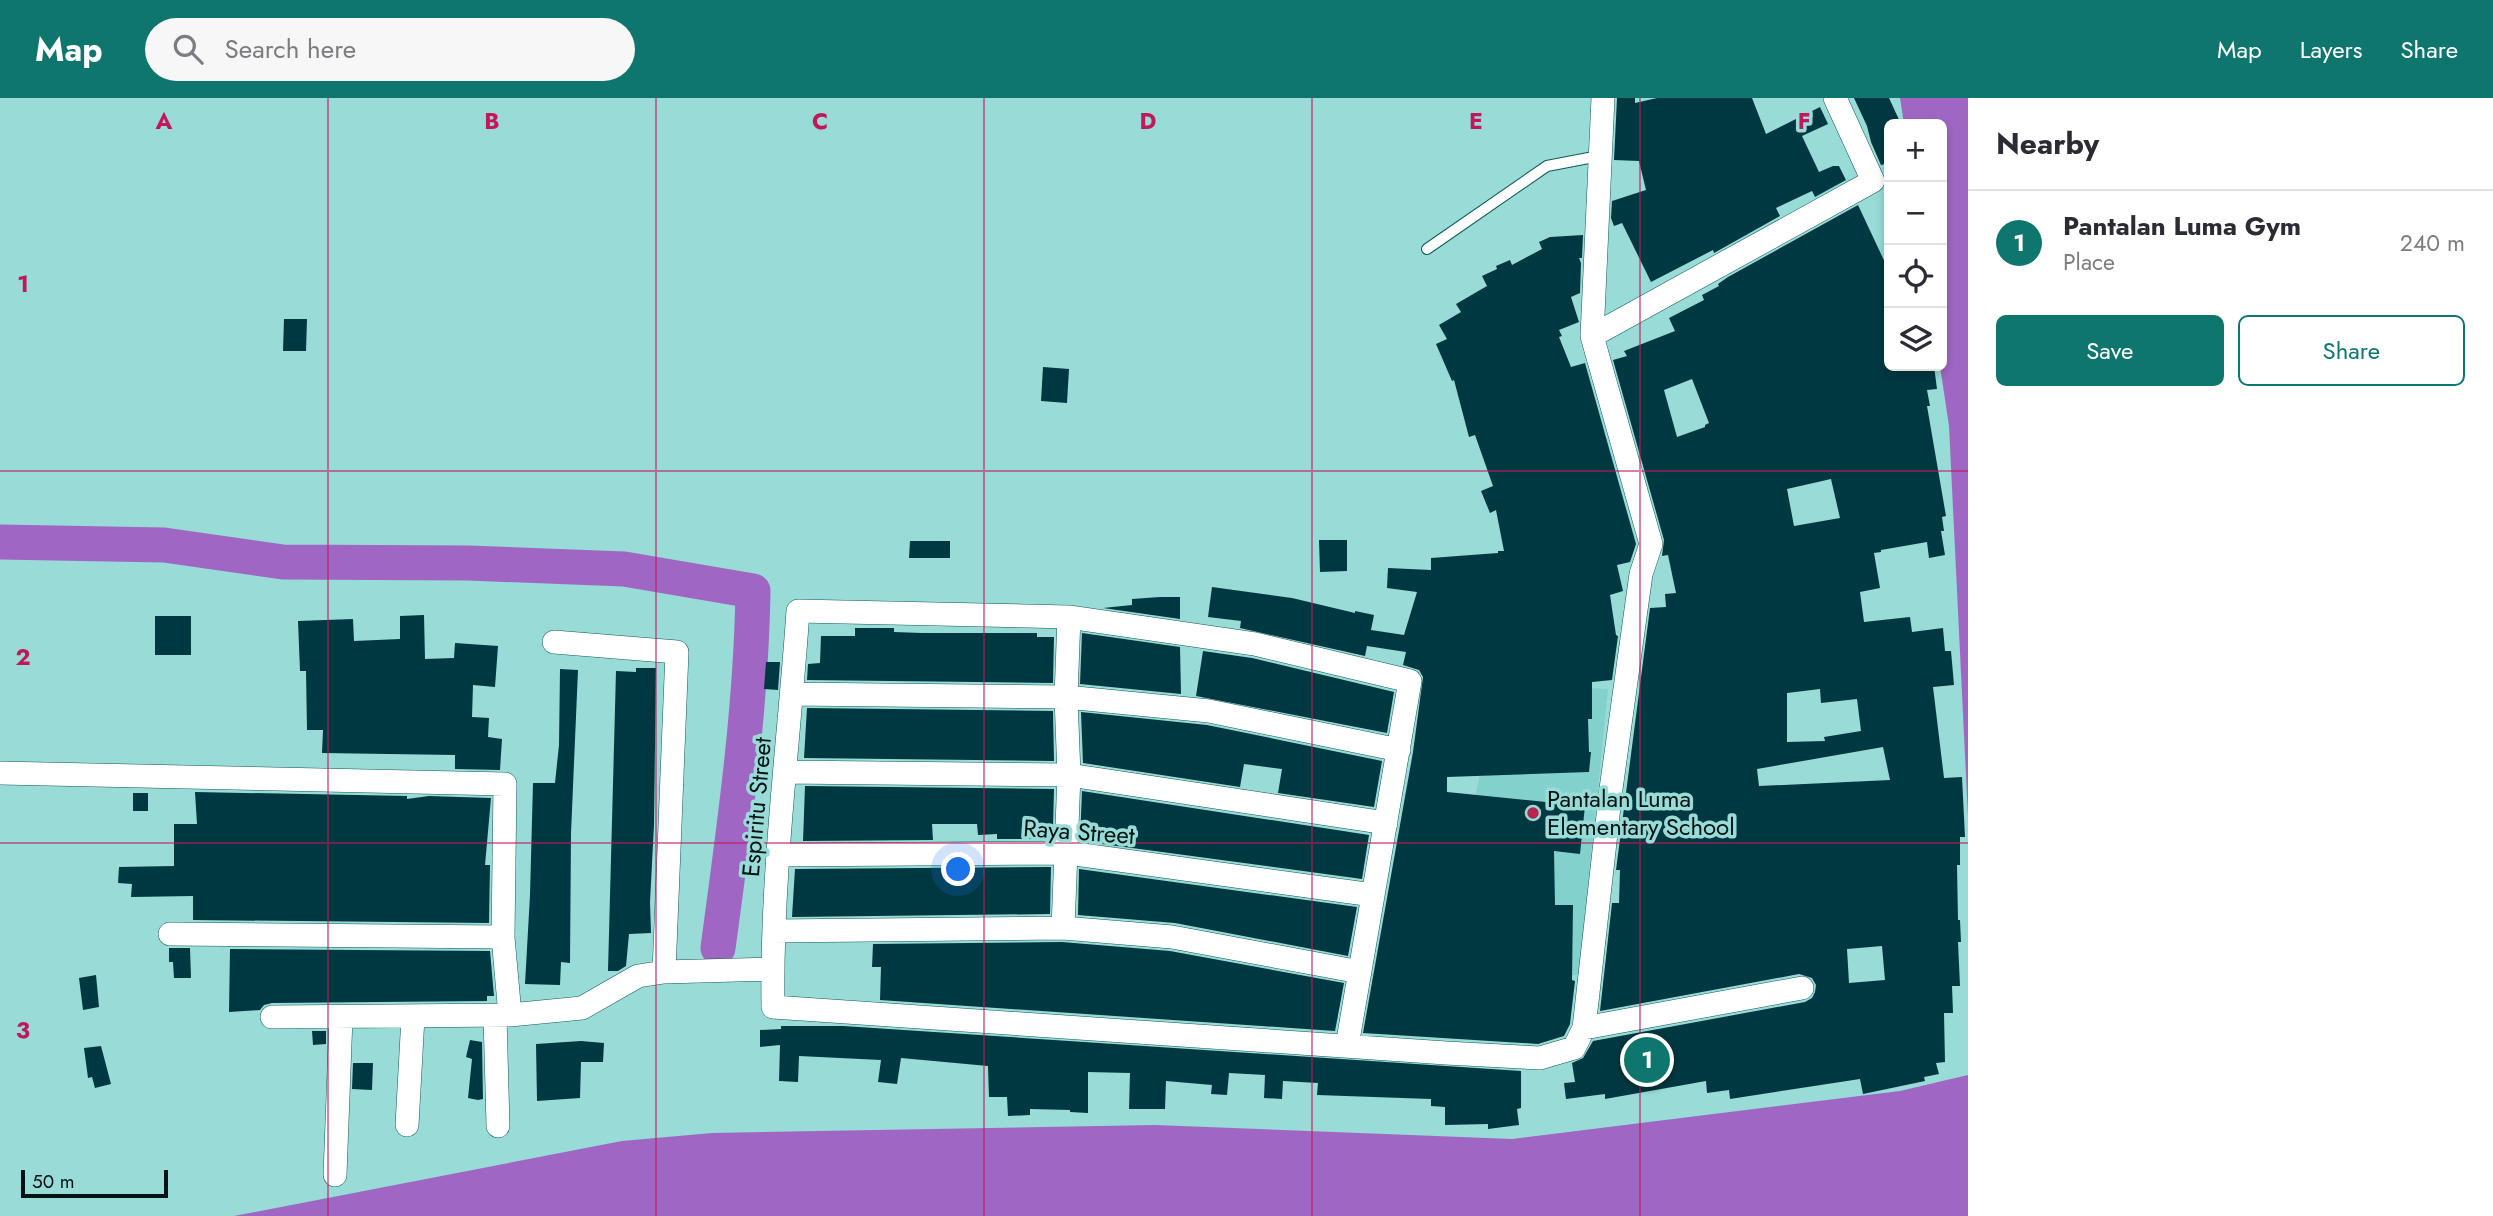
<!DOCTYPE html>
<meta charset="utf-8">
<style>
:root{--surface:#fff;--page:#f7f7f7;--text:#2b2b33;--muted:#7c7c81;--line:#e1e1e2;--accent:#0f766e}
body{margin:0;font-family:Jost,sans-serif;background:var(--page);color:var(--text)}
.controls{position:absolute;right:21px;top:21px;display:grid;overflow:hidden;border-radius:10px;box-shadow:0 4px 10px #0003}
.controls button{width:63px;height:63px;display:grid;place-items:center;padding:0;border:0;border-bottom:2px solid var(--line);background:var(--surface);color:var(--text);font:35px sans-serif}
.scale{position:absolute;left:21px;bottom:18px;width:147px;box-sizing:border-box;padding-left:7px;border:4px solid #001211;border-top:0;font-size:19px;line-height:24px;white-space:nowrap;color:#001211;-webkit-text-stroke:5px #98dbd7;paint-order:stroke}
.you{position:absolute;left:959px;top:772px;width:24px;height:24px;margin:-18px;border:5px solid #fff;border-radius:50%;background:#1a73e8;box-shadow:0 0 0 10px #1a73e833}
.badge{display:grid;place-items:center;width:46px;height:46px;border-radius:50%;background:var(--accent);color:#fff;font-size:23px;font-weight:700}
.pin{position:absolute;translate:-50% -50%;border:4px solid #fff;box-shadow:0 2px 7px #0006}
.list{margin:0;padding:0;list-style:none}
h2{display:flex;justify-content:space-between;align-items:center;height:91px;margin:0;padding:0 28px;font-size:30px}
h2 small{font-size:23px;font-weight:400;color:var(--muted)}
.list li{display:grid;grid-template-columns:46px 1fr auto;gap:21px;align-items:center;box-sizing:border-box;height:105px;padding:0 28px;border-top:2px solid var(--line)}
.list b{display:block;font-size:26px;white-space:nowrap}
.list p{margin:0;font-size:23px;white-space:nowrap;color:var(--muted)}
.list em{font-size:23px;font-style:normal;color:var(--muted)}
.actions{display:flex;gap:14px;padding:21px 28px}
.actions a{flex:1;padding:16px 0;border:2px solid var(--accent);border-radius:10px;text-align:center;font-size:24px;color:var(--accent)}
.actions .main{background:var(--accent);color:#fff}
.icon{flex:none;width:38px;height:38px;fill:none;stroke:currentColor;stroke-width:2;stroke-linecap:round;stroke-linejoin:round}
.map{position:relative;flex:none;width:1968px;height:1118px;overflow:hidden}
header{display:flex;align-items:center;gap:42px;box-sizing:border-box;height:98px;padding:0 35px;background:var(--accent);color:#fff}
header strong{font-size:33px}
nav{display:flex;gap:38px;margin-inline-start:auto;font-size:24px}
.search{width:490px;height:63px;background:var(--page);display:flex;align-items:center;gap:18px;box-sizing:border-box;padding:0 24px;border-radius:38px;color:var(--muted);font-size:26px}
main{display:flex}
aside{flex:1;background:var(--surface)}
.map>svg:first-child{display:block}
.built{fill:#83d1cc}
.water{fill:#9f67c3}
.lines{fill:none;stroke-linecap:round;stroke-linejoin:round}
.river{stroke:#9f67c3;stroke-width:35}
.building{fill:#003841;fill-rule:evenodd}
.lane-casing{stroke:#105a57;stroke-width:12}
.street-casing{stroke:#105a57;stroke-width:24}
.lane{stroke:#fff;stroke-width:10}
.street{stroke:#fff;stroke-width:23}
.grid{fill:none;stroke:#c2185b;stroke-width:2;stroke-opacity:0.55}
.poi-dot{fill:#b7264e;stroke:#98dbd7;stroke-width:2.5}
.labels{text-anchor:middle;stroke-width:7;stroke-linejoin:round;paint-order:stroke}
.poi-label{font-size:24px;fill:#001211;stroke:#98dbd7;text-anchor:start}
.street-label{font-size:24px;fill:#001211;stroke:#98dbd7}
.grid-label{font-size:23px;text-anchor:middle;font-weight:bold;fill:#c2185b;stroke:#98dbd7;stroke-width:7;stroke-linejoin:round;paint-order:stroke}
</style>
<header>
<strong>Map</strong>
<div class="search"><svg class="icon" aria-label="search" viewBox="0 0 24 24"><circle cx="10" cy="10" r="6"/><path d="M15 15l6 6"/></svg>Search here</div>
<nav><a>Map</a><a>Layers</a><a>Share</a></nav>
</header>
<main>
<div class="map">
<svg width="1968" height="1118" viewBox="0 0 1968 1118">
<rect width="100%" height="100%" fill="#98dbd7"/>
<path class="built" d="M1500,586L1608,591L1579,877L1505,878L1444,839Z"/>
<path class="water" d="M1900,0H1968V719L1949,328L1940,268H1942V26H1904Z
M1968,977V1118H234L622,1043L712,1035L1155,1027L1512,1041L1900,993Z"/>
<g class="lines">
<path class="river" d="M0,444L164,447L283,464L468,465L624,471L753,493C751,613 734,731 718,850"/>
</g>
<path class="building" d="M1617,0H1635V5L1657,0H1752L1766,36L1820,9L1828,26L1802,38L1819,74L1833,68H1839L1846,82L1815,99L1812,93L1776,110L1780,118L1714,155L1713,152L1651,184L1622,125L1614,128L1611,120L1612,103L1646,92L1639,63L1614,62Z
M1854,0H1889L1901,26H1889V65L1881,67L1871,44L1867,28Z
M1858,107L1889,173V268H1934L1937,291L1927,292L1930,308H1927L1946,418L1942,419L1944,433H1941L1945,457L1929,460L1927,444L1881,452V454L1874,455L1880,490L1860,494L1864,524L1910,519L1912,534L1943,530L1945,553H1951L1954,587L1933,589L1944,680L1962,679L1965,739H1960V767H1957L1958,822H1960L1961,844H1958L1960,888H1952L1953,915H1944L1945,964L1936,965L1939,976L1924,979L1925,983L1863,996L1860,981L1730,1001L1729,992L1707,995L1706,983L1605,1001V996L1566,1001L1564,985L1575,984L1572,965L1583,960L1593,943L1805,904L1812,900L1815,894L1816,887L1812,880L1799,876L1600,913L1612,805H1619L1620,772H1616L1650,510L1666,509L1665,496L1676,495L1668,457L1662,458L1664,442L1613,262L1627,258L1624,253L1675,233L1669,220L1704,202L1702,197L1719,188L1718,186L1728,179ZM1692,281L1709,325L1705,327V329L1677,339L1664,292ZM1831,381L1840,420L1794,428L1787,391ZM1820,591L1821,605L1857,601L1861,633L1824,639L1825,643L1787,644V595ZM1883,649L1890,682L1759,688L1757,671ZM1882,848L1885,882L1849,885L1847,851Z
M1583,137L1582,160H1579L1581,165L1580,195L1571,199L1579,224L1559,232L1562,238L1559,239L1571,269L1585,265L1636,446L1630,464L1617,467L1623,493L1610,497L1616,537L1618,538L1612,582L1592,584V621H1588L1589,654H1591L1589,674L1447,679V694L1585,708L1580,756L1554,753L1555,807H1573L1572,882L1575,883L1570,926L1564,938L1538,946L1363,935L1413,654L1423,579L1419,572L1403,567L1406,554L1367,548L1365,558L1240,530L1241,523L1208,519L1212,489L1292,500L1355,515V513L1374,517L1371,532L1404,537L1417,494L1387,490L1388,470L1431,472V460L1498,455V453H1504L1496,412L1490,415L1481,393L1493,388L1475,337L1469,339L1454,282L1452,283L1436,246L1447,241L1439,227L1461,214L1456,206L1487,188L1482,178L1497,171L1496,168L1510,162L1512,167L1542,151L1539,144L1550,139Z
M284,221H307L306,253H283Z
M1043,269L1069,271L1067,305L1041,303Z
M1319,442H1347V473L1320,474Z
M910,443H950V460H909Z
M1160,499H1180V521L1103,510L1132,507V501Z
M424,517L425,561L454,560L455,545L498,548L495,589L473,587L472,619L489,620L488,639L502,641L500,672L455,671V657L322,655L323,632H307L306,573H300L298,523L353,521L354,543L400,541V518Z
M155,518H191V557H155Z
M855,530H894V534L922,535H1037V539H1054L1053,585L807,582L808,566L820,565L821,538H855Z
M1082,535L1180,549L1181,596L1080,586Z
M1203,553L1252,560L1394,594L1387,635L1196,598Z
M766,564H780L778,592L764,591Z
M636,570H656L654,727L650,804L651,835L629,836L626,868L618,873H608L616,573L636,574Z
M560,571L578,572L571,735L570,865L561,864L560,887L525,886L530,797L533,685H555L559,647Z
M807,610L1053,613L1054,663L804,660Z
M1081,614L1207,627L1382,663L1374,709L1278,695L1282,671L1244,666L1240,689L1083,665Z
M805,688L1054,691L1053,730L1037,729V741H997V736L978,737L977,726H932L933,742L803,743Z
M1082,693L1369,737L1362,781L1080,743Z
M195,694L407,698V701L429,698L491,700L485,767H490L489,825L193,822V798L131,799L132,786L118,785L119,769L174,768V726H197Z
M133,695H148V713H133Z
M1051,769L1050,816L792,819L795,771Z
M1079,771L1357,809L1348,858L1175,825L1078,817Z
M1062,844L1170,853L1344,885L1335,933L880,902L881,869H872L873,846Z
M169,850H190L191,880H174L173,864H169Z
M230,851L490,853L494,898H487V903L272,905L264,907L260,912L229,914Z
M96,877L99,909L83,912L79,880Z
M781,928H843L1521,973V1010L1517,1011L1519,1027L1488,1031V1026L1445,1027V1009L1431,1008V1001L1317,997L1318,985L1283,983L1282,1001L1264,1000L1265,977L1229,975L1227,997L1211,996L1212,987L1166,983L1165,1011H1129L1130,975L1088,974V1015L1070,1014V1012L1030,1011V1017L1008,1018L1007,999H989L988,968L901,960L897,986L878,984L881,962L799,958L798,984L779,983L780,947L760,949V932L781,931Z
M312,933H326V946L313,947Z
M470,942L482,944L483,1001L478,1002L468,1000L472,961L466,959Z
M581,943L604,945L603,964H581L580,1000L537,1003L536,946Z
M101,948L111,986L95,990L92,979L88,980L84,950Z
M353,965H373L372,992L352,991Z"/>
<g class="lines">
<defs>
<path id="lane" d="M1427,151L1547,68L1599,58"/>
<path id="street" d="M1592,238L1873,83L1835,0
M554,544L677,554L664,874
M792,596L1066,599L1209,613L1399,652
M786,674L1069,677L1386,725
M0,675L505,686L503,839
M778,757L1068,755L1373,797
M1063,830L1069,677L1066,599L1069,519
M774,833L1063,830L1172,839L1360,874
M170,836L503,839L510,917
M495,918L498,1028
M272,919L510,917L582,910L638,878L664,874L772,871
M1584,930L1802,890
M1347,948L1410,583L1255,546L1069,519L798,513C789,644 771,777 773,909L1446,955L1540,960L1574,950L1584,930L1611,691L1641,476L1651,446L1592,238L1603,0
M407,1027L413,919
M335,1077L341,919"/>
</defs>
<use href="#lane" class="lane-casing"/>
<use href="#street" class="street-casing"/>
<use href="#lane" class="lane"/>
<use href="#street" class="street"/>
</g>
<path class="grid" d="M328,0V1118M656,0V1118M984,0V1118M1312,0V1118M1640,0V1118M0,373H1968M0,745H1968"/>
<circle class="poi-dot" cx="1533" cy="715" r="7"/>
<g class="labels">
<g class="poi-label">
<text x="1547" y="709">Pantalan Luma<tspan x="1547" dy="28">Elementary School</tspan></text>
</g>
<g class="street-label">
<text transform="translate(757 709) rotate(-85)" y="8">Espiritu Street</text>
<text transform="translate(1079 734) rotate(4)" y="8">Raya Street</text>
</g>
</g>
<g class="grid-label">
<text x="164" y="31">A</text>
<text x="492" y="31">B</text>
<text x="820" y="31">C</text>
<text x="1148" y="31">D</text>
<text x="1476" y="31">E</text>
<text x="1804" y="31">F</text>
<text x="23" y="194">1</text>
<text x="23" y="567">2</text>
<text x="23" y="940">3</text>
</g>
</svg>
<div class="controls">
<button>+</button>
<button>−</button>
<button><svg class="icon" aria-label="locate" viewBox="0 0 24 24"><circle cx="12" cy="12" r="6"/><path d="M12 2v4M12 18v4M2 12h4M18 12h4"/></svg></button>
<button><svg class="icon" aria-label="layers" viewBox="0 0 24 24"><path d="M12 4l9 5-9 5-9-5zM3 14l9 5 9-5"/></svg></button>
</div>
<div class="scale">50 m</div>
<div class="you"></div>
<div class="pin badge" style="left:1647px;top:962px">1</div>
</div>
<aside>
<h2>Nearby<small></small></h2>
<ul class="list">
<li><span class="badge">1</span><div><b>Pantalan Luma Gym</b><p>Place</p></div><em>240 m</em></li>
</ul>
<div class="actions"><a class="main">Save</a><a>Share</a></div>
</aside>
</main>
